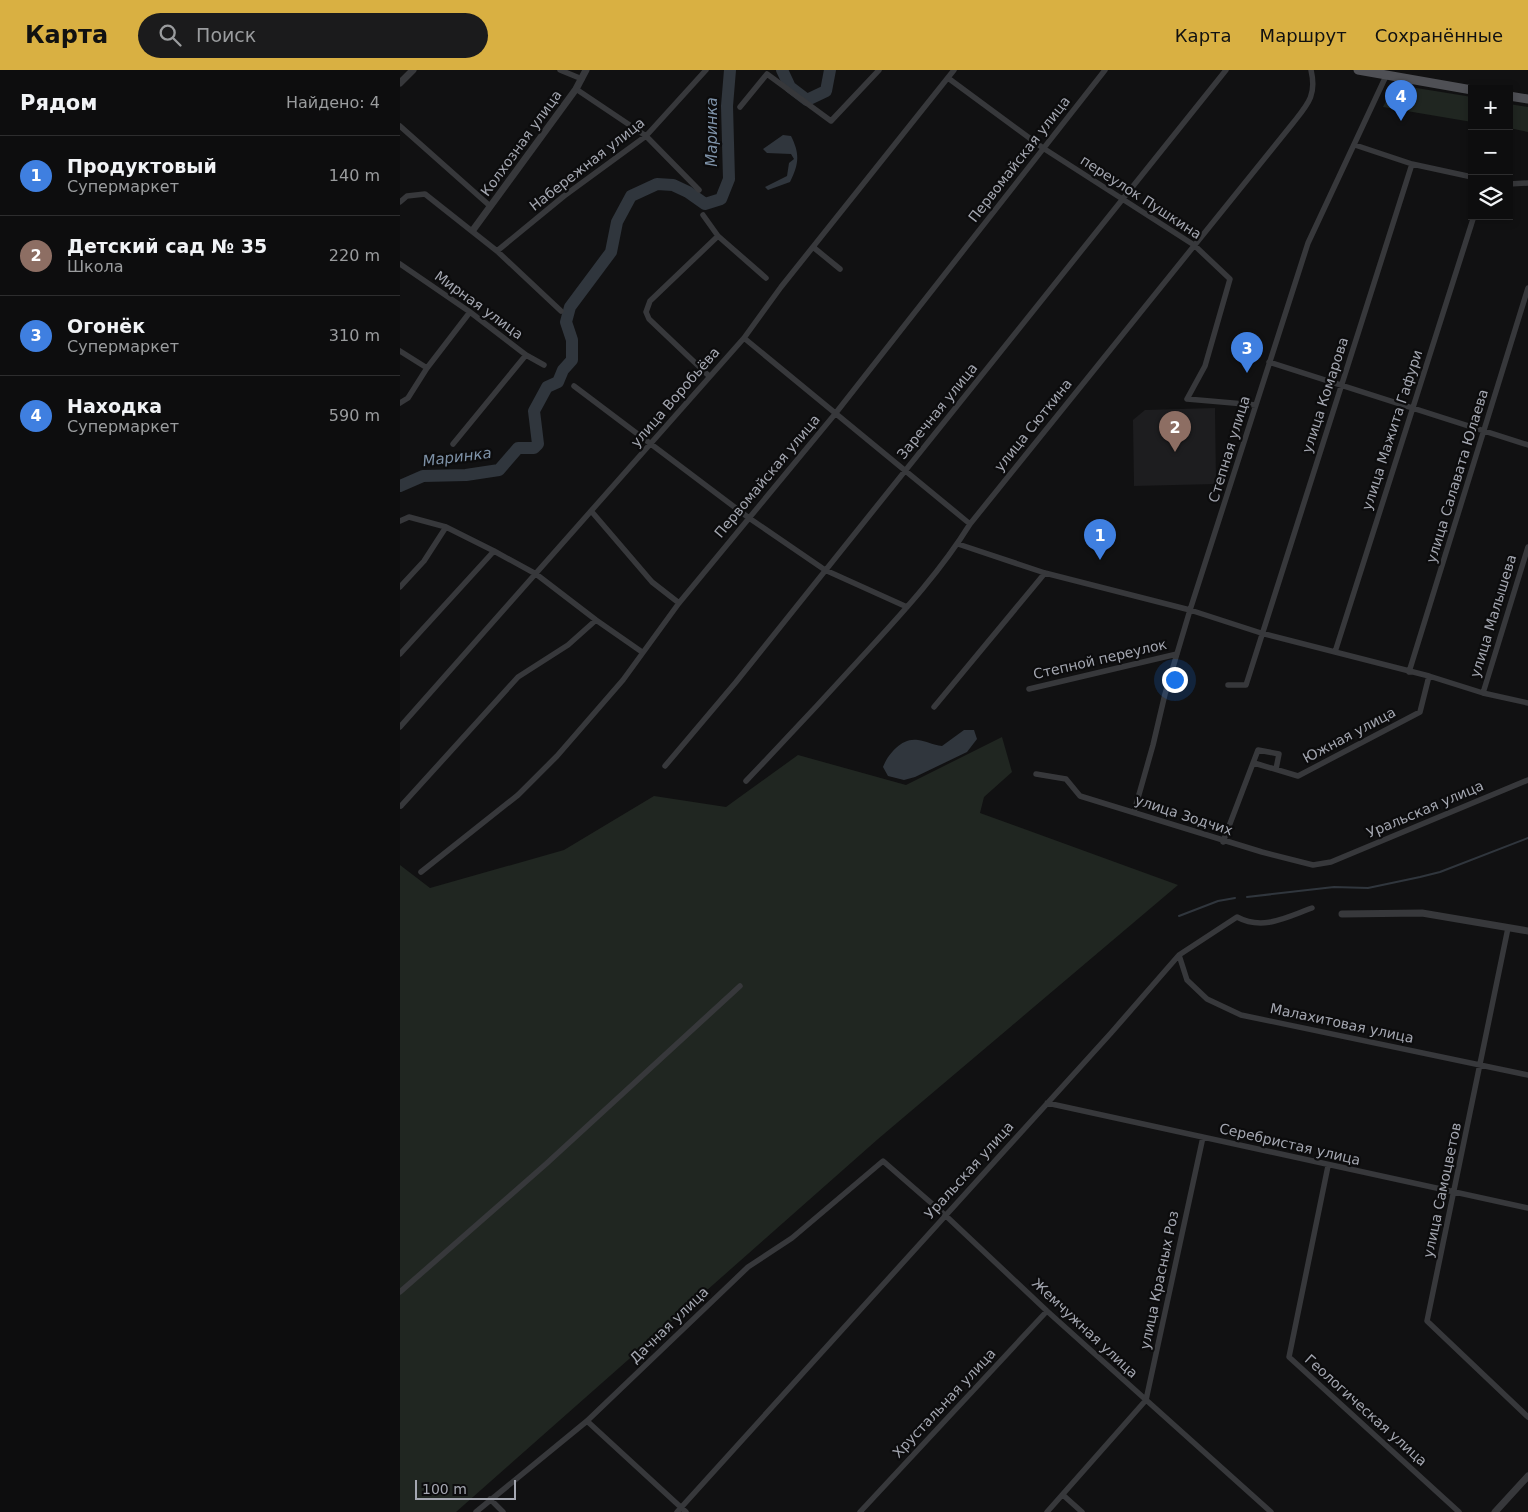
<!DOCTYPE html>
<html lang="ru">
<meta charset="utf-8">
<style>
:root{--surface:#0d0d0e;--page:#1b1b1c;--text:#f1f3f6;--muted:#9a9c9e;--line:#2d2d2e;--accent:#d9b042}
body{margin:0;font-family:"DejaVu Sans",sans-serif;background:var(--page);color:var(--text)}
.controls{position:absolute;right:15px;top:15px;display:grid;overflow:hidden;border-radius:0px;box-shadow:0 2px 8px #0003}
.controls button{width:45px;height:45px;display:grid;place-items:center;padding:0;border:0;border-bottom:1px solid var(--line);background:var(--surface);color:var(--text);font:25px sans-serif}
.scale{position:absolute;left:15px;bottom:12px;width:101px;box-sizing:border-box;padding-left:5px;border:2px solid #a4a7b1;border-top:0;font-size:14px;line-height:18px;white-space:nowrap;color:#a4a7b1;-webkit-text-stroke:4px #0c0c0d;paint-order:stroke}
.you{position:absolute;left:774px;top:609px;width:18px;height:18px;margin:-12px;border:4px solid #fff;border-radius:50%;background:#1a73e8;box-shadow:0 0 0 8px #1a73e833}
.badge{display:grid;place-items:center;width:32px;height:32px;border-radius:50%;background:var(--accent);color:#fff;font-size:16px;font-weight:700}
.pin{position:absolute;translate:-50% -41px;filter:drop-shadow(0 1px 2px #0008)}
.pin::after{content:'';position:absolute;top:26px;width:18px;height:15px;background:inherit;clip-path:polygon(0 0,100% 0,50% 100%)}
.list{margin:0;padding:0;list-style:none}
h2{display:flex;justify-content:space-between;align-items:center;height:65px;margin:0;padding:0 20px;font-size:21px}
h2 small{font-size:16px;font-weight:400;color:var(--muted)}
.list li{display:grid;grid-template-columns:32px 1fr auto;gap:15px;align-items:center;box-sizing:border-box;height:80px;padding:0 20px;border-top:1px solid var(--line)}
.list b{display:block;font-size:19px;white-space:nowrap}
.list p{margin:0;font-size:16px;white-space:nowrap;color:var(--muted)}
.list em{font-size:16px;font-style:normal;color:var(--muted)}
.icon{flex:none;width:28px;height:28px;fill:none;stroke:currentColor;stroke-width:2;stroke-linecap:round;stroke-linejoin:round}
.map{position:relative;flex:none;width:1128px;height:1442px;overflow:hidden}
header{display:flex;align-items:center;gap:30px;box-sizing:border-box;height:70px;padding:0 25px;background:var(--accent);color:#111}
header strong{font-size:24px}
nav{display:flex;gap:28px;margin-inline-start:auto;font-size:18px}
.search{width:350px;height:45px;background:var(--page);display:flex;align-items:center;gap:12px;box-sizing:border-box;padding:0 18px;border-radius:28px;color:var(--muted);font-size:19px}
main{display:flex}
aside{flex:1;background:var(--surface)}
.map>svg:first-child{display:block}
.built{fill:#1d1d1f}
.green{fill:#202621}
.water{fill:#30363d}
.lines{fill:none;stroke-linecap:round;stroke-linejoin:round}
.stream{stroke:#30363d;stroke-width:2}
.river{stroke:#30363d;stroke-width:12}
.minor{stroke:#37383b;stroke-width:5.5}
.tertiary{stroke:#37383b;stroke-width:7}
.primary{stroke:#4f5055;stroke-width:9}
.labels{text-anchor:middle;stroke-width:4.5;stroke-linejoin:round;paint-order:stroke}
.street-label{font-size:14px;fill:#a4a7b1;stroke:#0c0c0d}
.water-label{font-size:15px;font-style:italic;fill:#7e92a8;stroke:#0c0c0d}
</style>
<header>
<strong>Карта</strong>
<div class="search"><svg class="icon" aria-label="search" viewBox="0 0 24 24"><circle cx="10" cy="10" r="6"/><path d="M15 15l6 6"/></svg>Поиск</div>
<nav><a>Карта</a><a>Маршрут</a><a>Сохранённые</a></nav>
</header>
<main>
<aside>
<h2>Рядом<small>Найдено: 4</small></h2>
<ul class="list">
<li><span class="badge" style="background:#3f7fe0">1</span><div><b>Продуктовый</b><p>Супермаркет</p></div><em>140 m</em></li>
<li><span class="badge" style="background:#8d6e63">2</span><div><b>Детский сад № 35</b><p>Школа</p></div><em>220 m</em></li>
<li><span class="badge" style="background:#3f7fe0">3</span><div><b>Огонёк</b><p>Супермаркет</p></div><em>310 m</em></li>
<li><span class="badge" style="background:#3f7fe0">4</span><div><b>Находка</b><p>Супермаркет</p></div><em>590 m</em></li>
</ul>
</aside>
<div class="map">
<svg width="1128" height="1442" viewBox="0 0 1128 1442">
<rect width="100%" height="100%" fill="#111112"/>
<path class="built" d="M815,338L816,414L734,416L733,350L745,340Z"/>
<path class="green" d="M998,15L1072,27V52L983,37L991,21Z
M1109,34L1128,37V62L1109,58Z
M602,667L612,702L584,727L580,743L778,815L478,1069L56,1442H0V795L30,818L164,780L254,726L326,737L398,685L506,715Z"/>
<path class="water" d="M383,65L391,66C400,84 399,94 390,112L368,120L365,117L387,106L389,93L394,89L391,84L367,83L363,79Z
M564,660H574L577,669L567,682L515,707L504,710L488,706L483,697C488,684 502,667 518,670C526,671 533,675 542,676Z"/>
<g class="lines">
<path class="stream" d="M847,827L934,817L968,818L1020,807L1040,802L1128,768
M779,846L818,831L835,828"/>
<path class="river" d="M382,0L390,17L407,30L426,21L430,0
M0,416L23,406L66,405L99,400L118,378H134L138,374L134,341L147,317L158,312L163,300L172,290V270L166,252L170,237L211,182L217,152L231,126L257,114L273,115L288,122L305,134L321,129L329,109L327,36L330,0"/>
<path class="minor" d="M160,0L182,9
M548,8L643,78L794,175L830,209L805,296L787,329L856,335
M176,19L246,66L299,120
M340,37L367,4L431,51L479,0
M0,56L90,136
M955,75L1012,94L1072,107
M1109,114L1128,113
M0,132L7,126L25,124L97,181L161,241
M303,145L318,166L366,208
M413,177L440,199
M97,181L164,126L246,66L306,0
M0,194L70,242L126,285L144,295
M344,268L570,454
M0,281L27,298
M869,292L1128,375
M309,306L249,249L246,242L250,231L318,166
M174,316L349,448L425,500L507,537
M0,333L8,328L27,298L70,242
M53,374L126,285
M192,442L252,512L279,533
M0,451L9,447L46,457L94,481L136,504L196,550L242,582
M558,474L645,503L790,540L861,563L1029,606L1083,623L1128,633
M0,517L24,491L46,457
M935,582L1074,146
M0,584L94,481
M1009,602L1128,218
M828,615H846L1012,94
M629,619L777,584
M1083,623L1128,477
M534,637L645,503
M0,657L344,268L381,217L554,0
M854,693L898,706L1020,642L1029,606
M265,696L336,612L826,0
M636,704L666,709L680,726L862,782L913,795L931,792L1128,710
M346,711C388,667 429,623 470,578C506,539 542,499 570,454L893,53C908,34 917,25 911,0
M1,736L118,607L168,575L196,550
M734,742L753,675L765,624L790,540L908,173L986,6
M823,772L858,680L879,684L876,699
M21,802L118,725L157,686L223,610L279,533L435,344L705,0
M1108,858L1027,1251L1128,1347
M779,885L787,910L807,929L841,945L1128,1005
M647,1033L1128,1138
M928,1096L889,1287L1059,1442
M0,1222L146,1094L340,916
M187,1351L286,1442
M663,1425L682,1442
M90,1429L103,1442
M76,1442L187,1351L348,1197L392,1168L483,1091L545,1145L647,1241L871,1442
M277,1442L711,963L779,885L837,847C863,861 887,847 912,838
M460,1442L647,1241
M647,1442L746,1330L803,1067"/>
<path class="tertiary" d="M0,13L13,0
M73,160L176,19L186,0
M942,844L1022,843L1128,861
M1095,1442L1128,1406"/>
<path class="primary" d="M958,0L1072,20
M1109,26L1128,29"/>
</g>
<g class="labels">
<g class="street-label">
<text transform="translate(121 73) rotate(-54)" y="5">Колхозная улица</text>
<text transform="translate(619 89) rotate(-52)" y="5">Первомайская улица</text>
<text transform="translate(187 94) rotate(-38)" y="5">Набережная улица</text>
<text transform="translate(741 127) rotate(33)" y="5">переулок Пушкина</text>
<text transform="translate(79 235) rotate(36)" y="5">Мирная улица</text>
<text transform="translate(925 325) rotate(-72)" y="5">улица Комарова</text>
<text transform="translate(275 327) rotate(-49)" y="5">улица Воробьёва</text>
<text transform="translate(537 341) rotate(-51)" y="5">Заречная улица</text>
<text transform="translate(633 355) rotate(-51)" y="5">улица Сюткина</text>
<text transform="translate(992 360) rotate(-72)" y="5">улица Мажита Гафури</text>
<text transform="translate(829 379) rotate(-73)" y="5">Степная улица</text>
<text transform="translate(367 406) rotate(-50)" y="5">Первомайская улица</text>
<text transform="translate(1057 406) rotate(-73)" y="5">улица Салавата Юлаева</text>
<text transform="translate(1093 546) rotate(-73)" y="5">улица Малышева</text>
<text transform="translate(700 589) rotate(-13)" y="5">Степной переулок</text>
<text transform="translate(949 665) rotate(-28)" y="5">Южная улица</text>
<text transform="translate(1025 739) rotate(-23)" y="5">Уральская улица</text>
<text transform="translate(784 745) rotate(18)" y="5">улица Зодчих</text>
<text transform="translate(942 953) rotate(12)" y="5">Малахитовая улица</text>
<text transform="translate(890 1074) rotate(13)" y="5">Серебристая улица</text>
<text transform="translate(569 1100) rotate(-48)" y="5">Уральская улица</text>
<text transform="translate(1042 1120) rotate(-78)" y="5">улица Самоцветов</text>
<text transform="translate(759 1210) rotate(-78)" y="5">улица Красных Роз</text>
<text transform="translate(269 1255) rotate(-44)" y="5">Дачная улица</text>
<text transform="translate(685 1258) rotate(43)" y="5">Жемчужная улица</text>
<text transform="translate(544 1333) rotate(-47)" y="5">Хрустальная улица</text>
<text transform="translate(966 1340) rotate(42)" y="5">Геологическая улица</text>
</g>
<g class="water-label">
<text transform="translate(312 62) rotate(-90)" y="5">Маринка</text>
<text transform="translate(57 387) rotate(-7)" y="5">Маринка</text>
</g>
</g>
</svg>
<div class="controls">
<button>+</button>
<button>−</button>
<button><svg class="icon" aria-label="layers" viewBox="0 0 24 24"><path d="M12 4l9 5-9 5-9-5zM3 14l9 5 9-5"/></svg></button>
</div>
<div class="scale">100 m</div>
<div class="you"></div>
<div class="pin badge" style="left:700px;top:490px;background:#3f7fe0">1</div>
<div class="pin badge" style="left:775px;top:382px;background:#8d6e63">2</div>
<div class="pin badge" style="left:847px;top:303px;background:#3f7fe0">3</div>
<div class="pin badge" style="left:1001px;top:51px;background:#3f7fe0">4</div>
</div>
</main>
